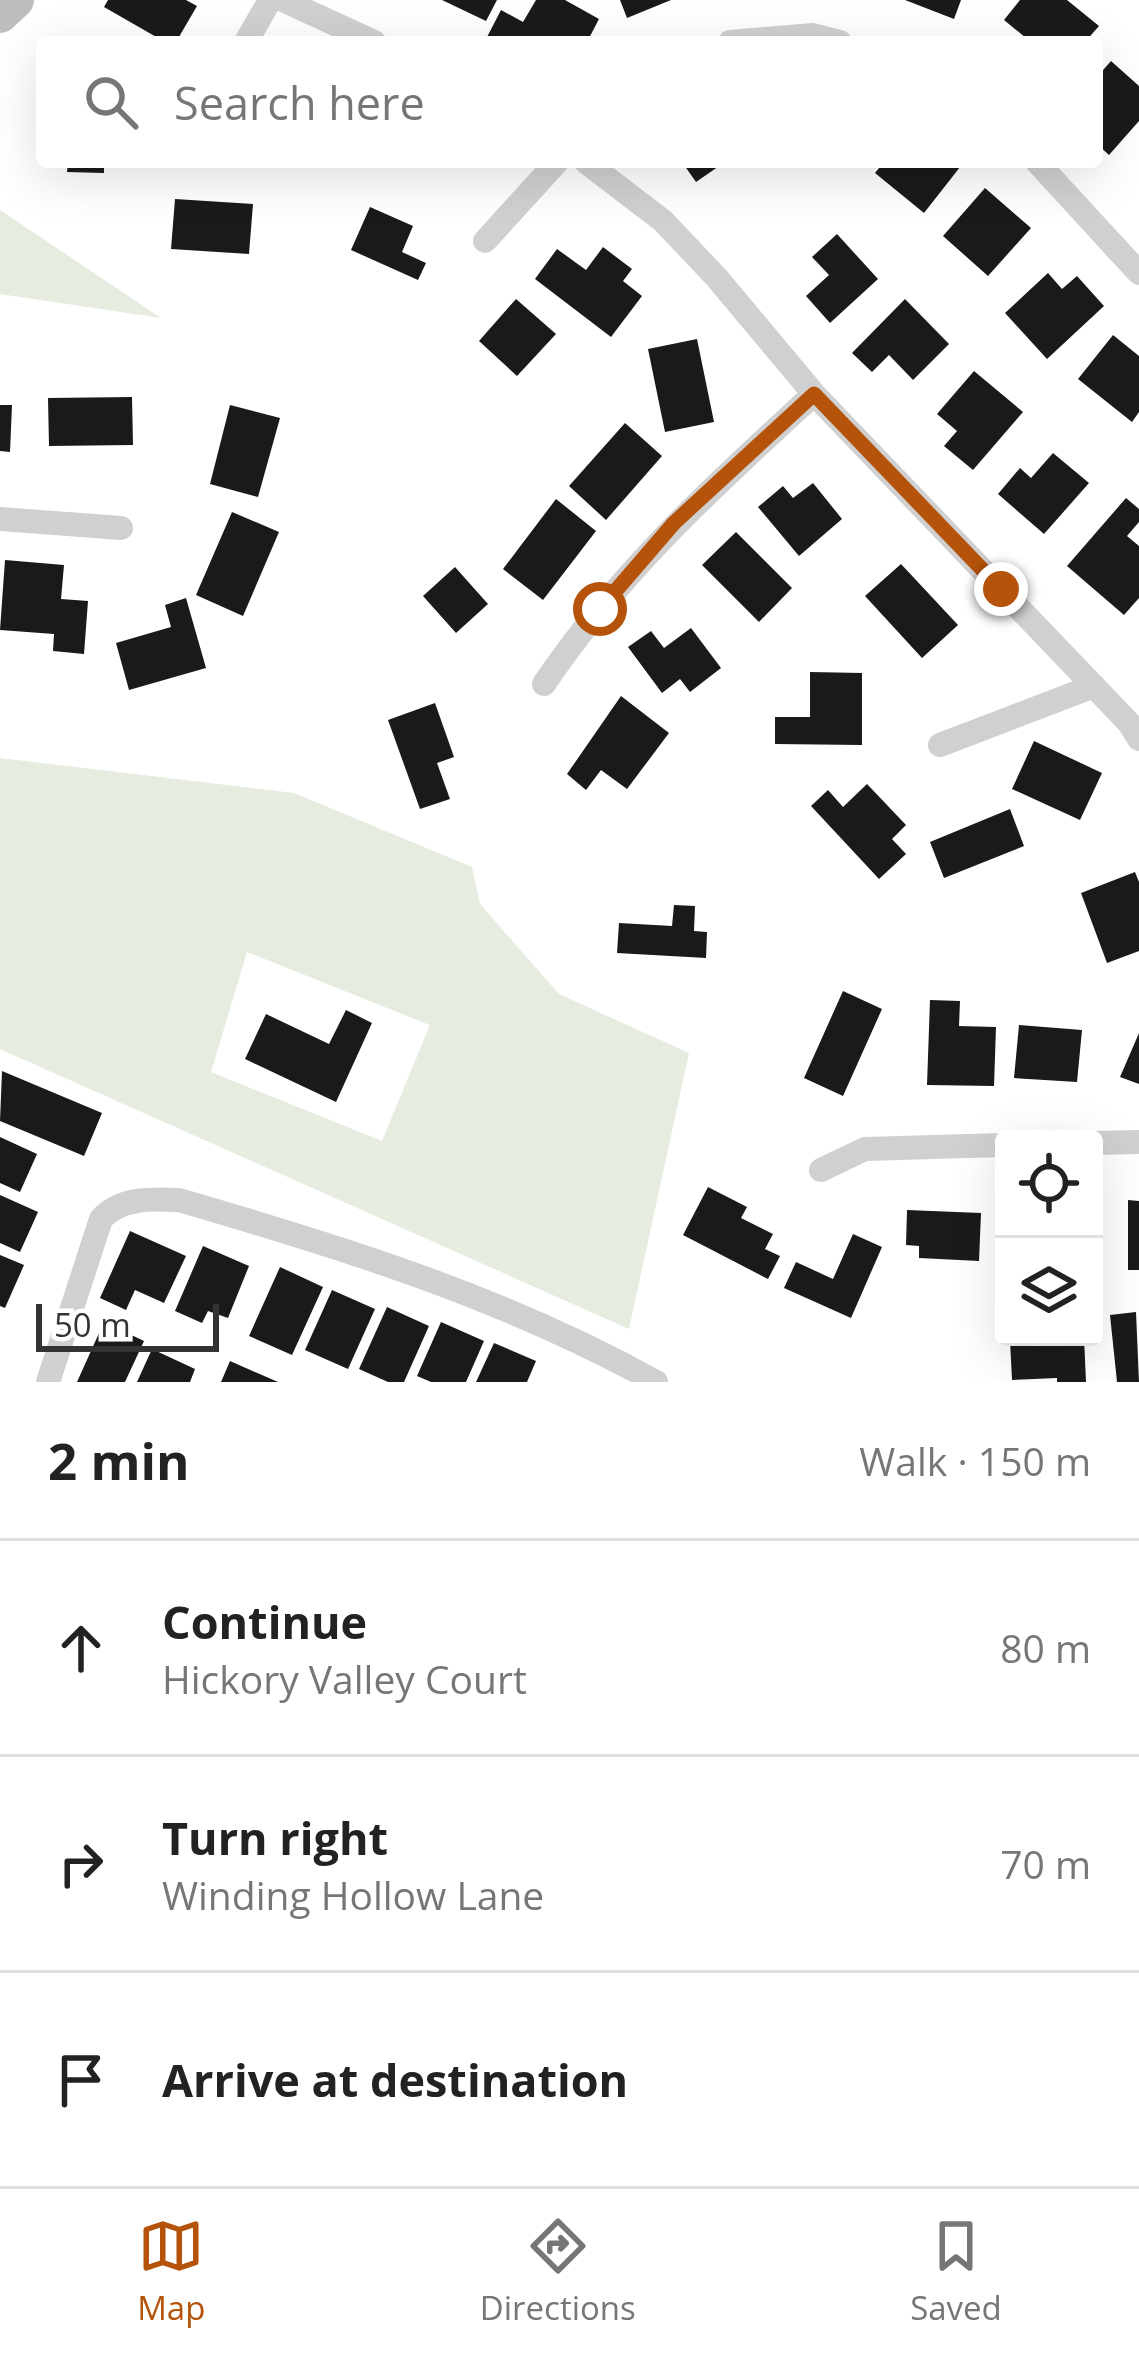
<!DOCTYPE html>
<meta charset="utf-8">
<style>
:root{--surface:#fff;--page:#f2f2f2;--text:#222;--muted:#767676;--line:#e0e0e0;--accent:#b45309}
body{margin:0;font-family:"Open Sans",sans-serif;background:var(--page);color:var(--text)}
.controls{position:absolute;right:36px;bottom:36px;display:grid;overflow:hidden;border-radius:12px;box-shadow:0 12px 48px #0002}
.controls button{width:108px;height:108px;display:grid;place-items:center;padding:0;border:0;border-bottom:3px solid var(--line);background:var(--surface);color:var(--text);font:60px sans-serif}
.scale{position:absolute;left:36px;bottom:30px;width:183px;box-sizing:border-box;padding-left:12px;border:6px solid #333;border-top:0;font-size:33px;line-height:42px;white-space:nowrap;color:#333;-webkit-text-stroke:9px #fff;paint-order:stroke}
.stop{position:absolute;width:36px;height:36px;margin:-27px;border:9px solid #b45309;border-radius:50%;background:#fff}
.stop.end{background:#b45309;border-color:#fff;box-shadow:0 3px 12px #0008}
.list{margin:0;padding:0;list-style:none}
h2{display:flex;justify-content:space-between;align-items:center;height:156px;margin:0;padding:0 48px;font-size:51px}
h2 small{font-size:39px;font-weight:400;color:var(--muted)}
.list li{display:grid;grid-template-columns:78px 1fr auto;gap:36px;align-items:center;box-sizing:border-box;height:216px;padding:0 48px;border-top:3px solid var(--line)}
.list b{display:block;font-size:45px;white-space:nowrap}
.list p{margin:0;font-size:39px;white-space:nowrap;color:var(--muted)}
.list em{font-size:39px;font-style:normal;color:var(--muted)}
.icon{flex:none;width:66px;height:66px;fill:none;stroke:currentColor;stroke-width:2;stroke-linecap:round;stroke-linejoin:round}
.map{position:relative;flex:none;width:1139px;height:1382px;overflow:hidden}
.search{position:absolute;background:var(--surface);box-shadow:0 12px 48px #0002;left:36px;right:36px;top:36px;height:132px;display:flex;align-items:center;gap:30px;box-sizing:border-box;padding:0 42px;border-radius:12px;color:var(--muted);font-size:45px}
.sheet{height:804px;background:var(--surface)}
nav{display:flex;justify-content:space-around;align-items:center;box-sizing:border-box;height:168px;border-top:3px solid var(--line);background:var(--surface);font-size:33px;color:var(--muted)}
nav a{display:grid;justify-items:center;gap:6px}
nav .on{color:var(--accent)}
.map>svg:first-child{display:block}
.green{fill:#e6ecdf;fill-rule:evenodd}
.building{fill:#1a1a1a}
.lines{fill:none;stroke-linecap:round;stroke-linejoin:round}
.street{stroke:#d0d0d0;stroke-width:24}
.secondary{stroke:#bdbdbd;stroke-width:36}
.route{stroke:#b45309;stroke-width:15}
</style>
<div class="map">
<svg width="1139" height="1382" viewBox="0 0 1139 1382">
<rect width="100%" height="100%" fill="#fff"/>
<path class="green" d="M0,210L161,318L0,294Z
M0,758L294,793L472,867L480,904L559,994L689,1053L629,1329L0,1049ZM247,952L430,1025L382,1141L211,1072Z"/>
<path class="building" d="M108,0H186L197,6L176,42H165L104,7Z
M442,0H497L486,21Z
M536,0H565L599,19L587,42L486,39L501,10L523,22Z
M620,0H671L627,18Z
M905,0H961L954,19Z
M1020,0H1067L1099,26L1085,42H1031L1004,20Z
M1111,61L1139,86V121L1109,155L1097,144V77Z
M68,162H104V173L67,172Z
M682,162H725L696,182Z
M884,162H964L924,213L875,173Z
M985,188L1031,228L988,276L943,236Z
M175,199L253,204L249,254L171,249Z
M370,207L413,226L402,252L426,263L418,280L351,250Z
M837,234L878,279L830,323L806,296L829,275L812,257Z
M603,247L632,269L623,281L642,296L611,337L535,279L557,249L586,270Z
M1048,273L1062,289L1077,276L1104,306L1047,359L1005,313Z
M516,299L556,334L517,376L479,341Z
M905,299L949,344L913,380L889,355L872,372L852,353Z
M1113,335L1139,356V412L1132,422L1078,379Z
M697,339L714,422L665,432L648,349Z
M974,371L1023,412L973,470L944,446L957,431L937,414Z
M132,397L133,445L49,446L48,398Z
M0,405H12L10,452L0,451Z
M230,405L280,418L258,497L210,484Z
M625,423L662,456L606,520L569,486Z
M1053,453L1089,483L1044,534L998,494L1020,468L1031,478Z
M813,483L842,519L799,556L758,507L783,486L793,498Z
M1126,498L1139,509V522L1127,536L1139,546V598L1124,615L1067,566Z
M556,499L596,531L543,600L503,569Z
M232,512L279,532L243,616L196,595Z
M736,532L792,588L759,622L702,565Z
M5,560L64,565L61,599L88,601L84,654L53,651L54,634L0,630Z
M901,564L958,625L922,658L865,596Z
M455,567L488,604L456,633L423,596Z
M186,598L206,668L129,690L116,643L171,627L165,605Z
M691,628L721,668L690,692L680,679L662,693L628,647L651,631L664,648Z
M810,672L862,673V745L775,744V717H810Z
M621,696L669,733L627,789L601,770L586,790L567,774Z
M435,703L454,757L437,763L450,799L420,809L388,720Z
M1034,741L1102,773L1080,820L1012,789Z
M867,784L906,825L892,839L906,854L879,879L811,806L828,790L843,807Z
M1010,809L1024,846L944,878L930,842Z
M1135,872L1139,882V951L1107,963L1081,893Z
M674,905L695,906L694,931L707,932L706,958L617,953L619,923L672,926Z
M843,991L882,1009L843,1096L804,1078Z
M930,1000L960,1001L959,1026L996,1027L994,1086L927,1085Z
M346,1010L372,1023L336,1102L245,1059L266,1014L329,1044Z
M1019,1025L1082,1030L1077,1082L1014,1078Z
M1139,1033V1084L1120,1077Z
M2,1071L102,1113L84,1156L0,1121Z
M0,1137L37,1154L20,1192L0,1183Z
M708,1187L747,1207L741,1218L773,1234L765,1249L780,1256L768,1279L683,1235Z
M0,1195L38,1212L20,1252L0,1243Z
M1128,1200L1139,1201V1270H1128Z
M907,1210L981,1213L979,1261L919,1258V1246L906,1245Z
M130,1231L186,1256L164,1303L135,1290L126,1310L100,1298Z
M853,1234L882,1247L851,1318L784,1288L796,1262L833,1279Z
M203,1246L249,1266L228,1318L208,1311L202,1323L175,1311Z
M0,1255L24,1265L5,1308L0,1306Z
M280,1267L323,1287L292,1355L249,1336Z
M332,1290L375,1309L348,1369L305,1350Z
M387,1307L429,1326L404,1382H388L359,1369Z
M1136,1312L1139,1382H1117L1110,1315Z
M104,1322L144,1341L125,1382H77Z
M441,1322L484,1341L466,1382H431L417,1376Z
M1048,1337H1084L1086,1382H1057V1378L1012,1380L1010,1340Z
M494,1343L536,1361L527,1382H476Z
M152,1349L195,1369L190,1382H137Z
M230,1361L278,1382H221Z"/>
<g class="lines">
<path class="street" d="M283,0L374,42
M246,42L270,0
M730,42L813,35L840,42
M586,162L663,221L717,278L814,394L1129,723L1139,739
M1037,162L1139,273
M485,241L557,162
M0,519L121,528
M544,684C621,570 714,486 814,394
M940,745L1094,686
M1094,1143L1139,1142
M821,1170L865,1149L1004,1145
M48,1382L101,1219C121,1197 152,1199 179,1200C344,1248 505,1298 656,1382"/>
<path class="secondary" d="M0,15L16,0"/>
</g>
<g class="lines">
<path class="route" d="M600,609L674,523L814,394L1001,589"/>
</g>
</svg>
<div class="controls">
<button><svg class="icon" aria-label="locate" viewBox="0 0 24 24"><circle cx="12" cy="12" r="6"/><path d="M12 2v4M12 18v4M2 12h4M18 12h4"/></svg></button>
<button><svg class="icon" aria-label="layers" viewBox="0 0 24 24"><path d="M12 4l9 5-9 5-9-5zM3 14l9 5 9-5"/></svg></button>
</div>
<div class="scale">50 m</div>
<div class="stop" style="left:600px;top:609px"></div>
<div class="stop end" style="left:1001px;top:589px"></div>
<div class="search"><svg class="icon" aria-label="search" viewBox="0 0 24 24"><circle cx="10" cy="10" r="6"/><path d="M15 15l6 6"/></svg>Search here</div>
</div>
<section class="sheet">
<h2>2 min<small>Walk · 150 m</small></h2>
<ul class="list">
<li><svg class="icon" aria-label="ahead" viewBox="0 0 24 24"><path d="M12 20V5M6 11l6-6 6 6"/></svg><div><b>Continue</b><p>Hickory Valley Court</p></div><em>80 m</em></li>
<li><svg class="icon" aria-label="right" viewBox="0 0 24 24"><path d="M7 20v-9h11M14 6l5 5-5 5"/></svg><div><b>Turn right</b><p>Winding Hollow Lane</p></div><em>70 m</em></li>
<li><svg class="icon" aria-label="arrive" viewBox="0 0 24 24"><path d="M6 21V4h12l-3 4 3 4H6"/></svg><div><b>Arrive at destination</b></div></li>
</ul>
</section>
<nav>
<a class="on"><svg class="icon" aria-label="map" viewBox="0 0 24 24"><path d="M3 6l6-2 6 2 6-2v14l-6 2-6-2-6 2zM9 4v14M15 6v14"/></svg>Map</a>
<a><svg class="icon" aria-label="directions" viewBox="0 0 24 24"><path d="M12 3l9 9-9 9-9-9zM9 14v-3h6M13 9l2 2-2 2"/></svg>Directions</a>
<a><svg class="icon" aria-label="saved" viewBox="0 0 24 24"><path d="M7 4h10v16l-5-4-5 4z"/></svg>Saved</a>
</nav>
